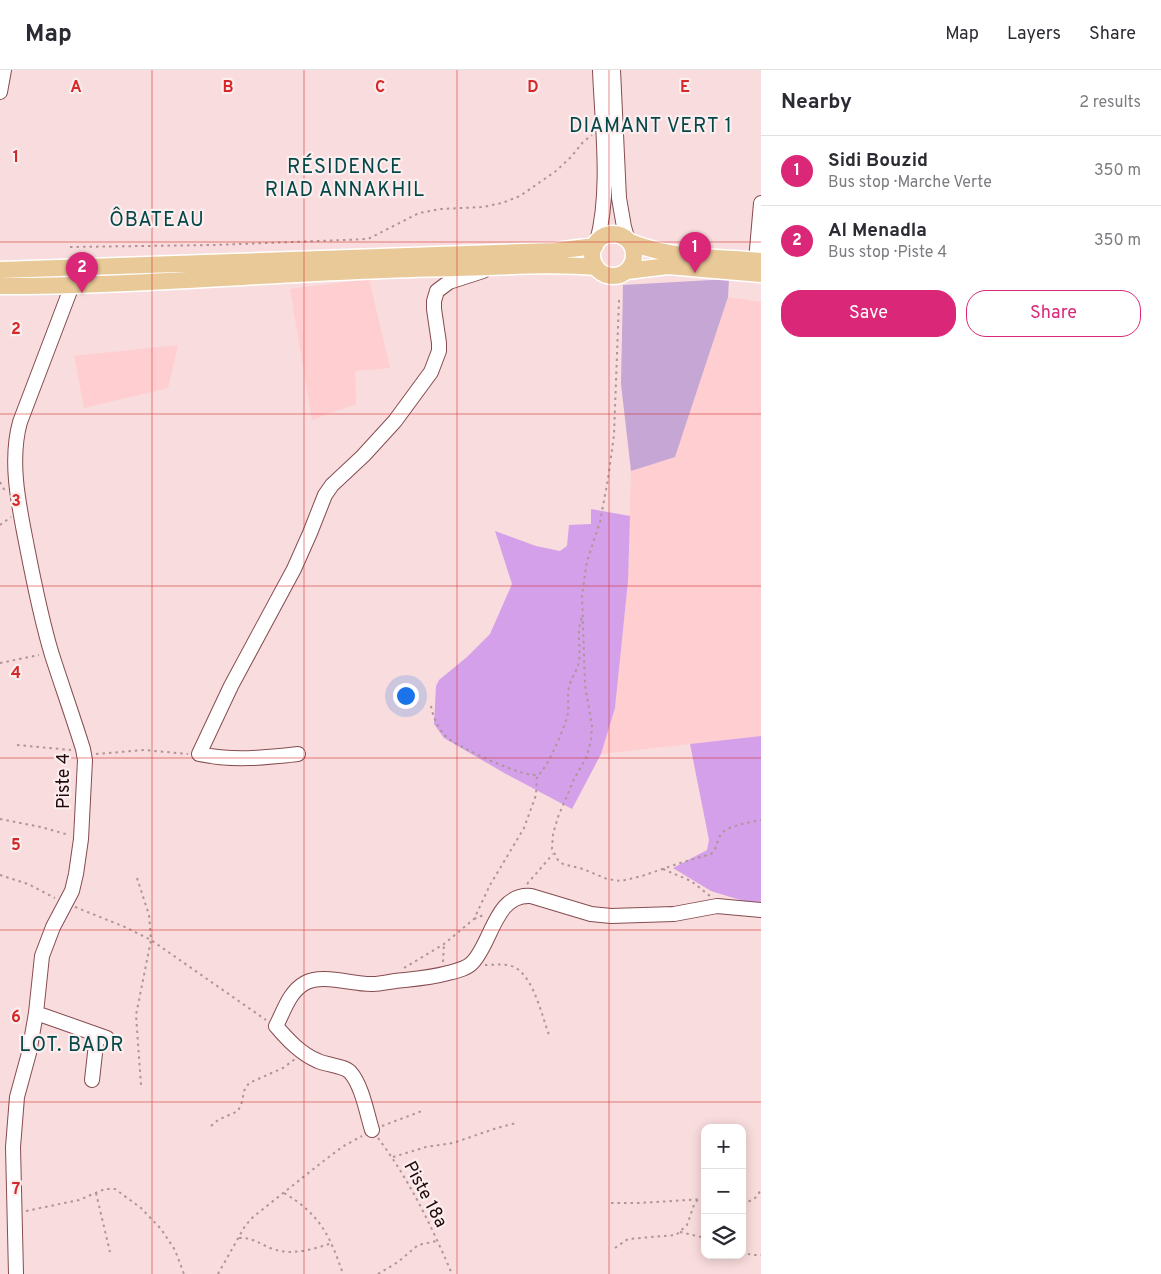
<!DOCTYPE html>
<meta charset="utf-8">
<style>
:root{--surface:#fff;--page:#f2f2f3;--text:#2b2b33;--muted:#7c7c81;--line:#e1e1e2;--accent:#db2777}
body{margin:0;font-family:Overpass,sans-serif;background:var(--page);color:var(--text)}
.controls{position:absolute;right:15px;bottom:15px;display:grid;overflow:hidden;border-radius:10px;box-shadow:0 2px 12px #0003}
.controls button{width:45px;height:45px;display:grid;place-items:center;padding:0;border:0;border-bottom:1px solid var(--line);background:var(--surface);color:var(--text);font:25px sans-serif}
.you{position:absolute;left:405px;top:625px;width:18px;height:18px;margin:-12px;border:4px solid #fff;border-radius:50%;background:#1a73e8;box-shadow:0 0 0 8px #1a73e833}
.badge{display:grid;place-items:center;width:32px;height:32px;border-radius:50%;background:var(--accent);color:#fff;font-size:16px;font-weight:700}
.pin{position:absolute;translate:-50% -41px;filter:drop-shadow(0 1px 2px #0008)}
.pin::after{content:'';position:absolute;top:26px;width:18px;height:15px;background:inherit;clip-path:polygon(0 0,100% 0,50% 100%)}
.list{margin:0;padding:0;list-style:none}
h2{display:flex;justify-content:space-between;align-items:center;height:65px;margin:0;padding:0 20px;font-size:21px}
h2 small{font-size:16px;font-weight:400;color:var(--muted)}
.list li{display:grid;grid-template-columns:32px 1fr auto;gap:15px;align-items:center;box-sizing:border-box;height:70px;padding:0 20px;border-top:1px solid var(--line)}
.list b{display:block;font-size:19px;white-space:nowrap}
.list p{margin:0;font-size:16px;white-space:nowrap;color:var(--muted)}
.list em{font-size:16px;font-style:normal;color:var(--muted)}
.actions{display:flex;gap:10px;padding:15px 20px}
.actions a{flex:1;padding:11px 0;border:1px solid var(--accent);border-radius:20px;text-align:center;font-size:18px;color:var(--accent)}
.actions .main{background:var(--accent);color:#fff}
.icon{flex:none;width:28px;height:28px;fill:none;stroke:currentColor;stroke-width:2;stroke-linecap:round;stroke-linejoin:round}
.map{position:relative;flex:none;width:761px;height:1204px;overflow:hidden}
header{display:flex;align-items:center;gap:30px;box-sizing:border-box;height:70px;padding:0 25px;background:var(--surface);border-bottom:1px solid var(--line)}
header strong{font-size:24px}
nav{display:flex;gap:28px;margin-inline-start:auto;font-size:18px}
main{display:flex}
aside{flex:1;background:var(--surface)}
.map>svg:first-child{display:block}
.built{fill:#feced0}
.green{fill:#c6a6d4}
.forest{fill:#d3a0e9}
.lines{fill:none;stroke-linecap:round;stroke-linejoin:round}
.minor-casing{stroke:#864c50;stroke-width:16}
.major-casing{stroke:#fff;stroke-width:19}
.path{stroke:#b09596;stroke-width:2;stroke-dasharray:2.5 4;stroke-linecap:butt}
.minor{stroke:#fff;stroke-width:14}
.major{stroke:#e9c998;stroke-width:16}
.grid{fill:none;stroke:#d62828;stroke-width:1;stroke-opacity:0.55}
.labels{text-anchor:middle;stroke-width:4.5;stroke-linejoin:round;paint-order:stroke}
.street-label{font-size:18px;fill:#210a0c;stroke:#fcedee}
.quarter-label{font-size:20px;letter-spacing:1px;fill:#044748;stroke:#fcedee}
.grid-label{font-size:16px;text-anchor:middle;font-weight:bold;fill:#d62828;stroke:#fcedee;stroke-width:4.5;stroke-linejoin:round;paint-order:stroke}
</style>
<header>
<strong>Map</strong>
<nav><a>Map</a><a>Layers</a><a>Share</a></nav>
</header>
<main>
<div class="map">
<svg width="761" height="1204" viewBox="0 0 761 1204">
<rect width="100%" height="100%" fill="#f9dcdd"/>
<path class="built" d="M369,209L390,298L355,301L356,334L312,350L290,219Z
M728,227L761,232V666L601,684L615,638L628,511L631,401L675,386Z
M178,275L168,318L84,338L74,286Z"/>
<path class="green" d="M729,209L728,227L675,387L631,401L621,314L623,215Z"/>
<path class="forest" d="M591,439L630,446L628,511L615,638L601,684L572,739L506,704L444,668L434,654L436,616L439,610L467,587L490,564L512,514L495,461L536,476L560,481L567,476L569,455L591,454Z
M761,666V844L750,833L711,821L673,798L707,780L709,770L690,674Z"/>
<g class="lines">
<defs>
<path id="minor" d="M613,0L619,128L624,157L628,171
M0,22L4,0
M597,172C611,120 602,54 600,0
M756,191L761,133
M298,684C263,688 233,691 199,684L231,616L294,499L310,463L325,425L332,415L363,386L395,351L431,302L439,281V273L434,239V231L437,221L449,212L483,201
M36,943L107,968
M92,1010L97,965
M372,1060C367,1044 362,1015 350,1002C344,996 327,995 318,991C301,984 288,970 276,956C284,941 289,922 305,913C323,903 353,915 373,914C380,914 388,912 395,911C413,909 430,908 448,903C456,901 466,899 472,893C492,873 495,823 531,826L591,844L611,846L674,844L717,836L761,840
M16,1204L13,1077L17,1027L29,983L36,943L42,886L53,857L72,821L76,804L81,769L85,690L83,679C73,647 62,616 52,585C41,549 34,513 27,477C19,436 9,392 20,352L76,205"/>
<path id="major" d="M592 185a21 21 0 1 1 42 0a21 21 0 1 1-42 0Z
M630,172C671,189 717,187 761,191
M0,200L555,181L595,176
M627,201L668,196L761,204
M0,216C152,216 304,200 456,198C503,197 549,193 596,197"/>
</defs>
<use href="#minor" class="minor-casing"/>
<use href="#major" class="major-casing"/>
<path class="path" d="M70,177L214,175L368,169L419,143L441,139L483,137L502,133L520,126L556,101L571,87L583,72L592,65
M619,230L614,365L608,409L600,452L587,491L582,525L585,615L592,656L591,670L587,686L574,709L558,747L553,764L552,779L558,790L563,794L583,799L607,809L621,811L642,806L680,793L711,784C718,777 716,773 720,766C724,756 751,752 761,750
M0,412L5,421
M0,455L11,447
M0,593L39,585
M431,636C433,648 439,661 449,669C459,677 529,711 539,704C548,697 566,655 568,643C569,634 567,625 569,617C571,608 577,601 579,592C581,577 576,562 582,547
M17,675L71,680
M96,684L144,680L188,684
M0,749L41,757L69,765
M663,799L691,811L710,826
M0,805L28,814L55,828
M137,808L149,845L151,870L136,945L141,1015
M527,814L553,784
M75,837L125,857L151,870L266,950
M474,849L486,844
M443,892L444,874
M485,895C494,895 508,893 516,898C534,909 542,946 549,965
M404,898L444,874L474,849L490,815L524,758L536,725L537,705
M211,1056L218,1050L238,1041L242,1032L244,1021L249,1013L283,998L295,989
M382,1056L422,1041
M378,1068C409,1109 432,1157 452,1204
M393,1087L426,1077L453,1073L497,1058L516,1053
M96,1123L110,1182
M284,1123C320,1144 330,1166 343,1204
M742,1132C752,1132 757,1128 761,1119
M611,1133H639L705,1129
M26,1141L79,1130L105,1119H115L141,1138L161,1159L175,1180L184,1204
M680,1162L705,1168
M239,1168C253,1167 261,1175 273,1179C292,1186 314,1179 332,1173
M615,1178L628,1169L676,1165L687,1155L694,1135L698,1129
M742,1181L751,1185H761
M218,1204L245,1156L253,1147L321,1093L342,1077L362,1066
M378,1204L398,1192L418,1175L437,1171"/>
<use href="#minor" class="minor"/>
<use href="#major" class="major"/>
</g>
<path class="grid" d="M152,0V1204M304,0V1204M457,0V1204M609,0V1204M0,172H761M0,344H761M0,516H761M0,688H761M0,860H761M0,1032H761"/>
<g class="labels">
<g class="street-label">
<text transform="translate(63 711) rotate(-90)" y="6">Piste 4</text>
<text transform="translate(426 1124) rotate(62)" y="6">Piste 18a</text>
</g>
<g class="quarter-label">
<text x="651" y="62">DIAMANT VERT 1</text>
<text x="345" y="103">RÉSIDENCE<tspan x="345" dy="23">RIAD ANNAKHIL</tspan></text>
<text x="157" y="156">ÔBATEAU</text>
<text x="72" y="981">LOT. BADR</text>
</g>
</g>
<g class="grid-label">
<text x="76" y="22">A</text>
<text x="228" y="22">B</text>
<text x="380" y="22">C</text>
<text x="533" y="22">D</text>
<text x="685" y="22">E</text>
<text x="16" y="92">1</text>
<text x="16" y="264">2</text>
<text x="16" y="436">3</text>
<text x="16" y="608">4</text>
<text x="16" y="780">5</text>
<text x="16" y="952">6</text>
<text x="16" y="1124">7</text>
</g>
</svg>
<div class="controls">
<button>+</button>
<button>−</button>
<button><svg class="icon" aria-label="layers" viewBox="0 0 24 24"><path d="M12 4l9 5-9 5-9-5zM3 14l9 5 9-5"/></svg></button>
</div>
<div class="you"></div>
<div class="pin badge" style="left:695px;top:203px">1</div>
<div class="pin badge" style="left:82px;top:223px">2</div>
</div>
<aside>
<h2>Nearby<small>2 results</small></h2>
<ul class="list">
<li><span class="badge">1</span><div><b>Sidi Bouzid</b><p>Bus stop · Marche Verte</p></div><em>350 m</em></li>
<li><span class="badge">2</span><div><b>Al Menadla</b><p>Bus stop · Piste 4</p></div><em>350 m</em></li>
</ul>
<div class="actions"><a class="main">Save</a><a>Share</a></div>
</aside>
</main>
